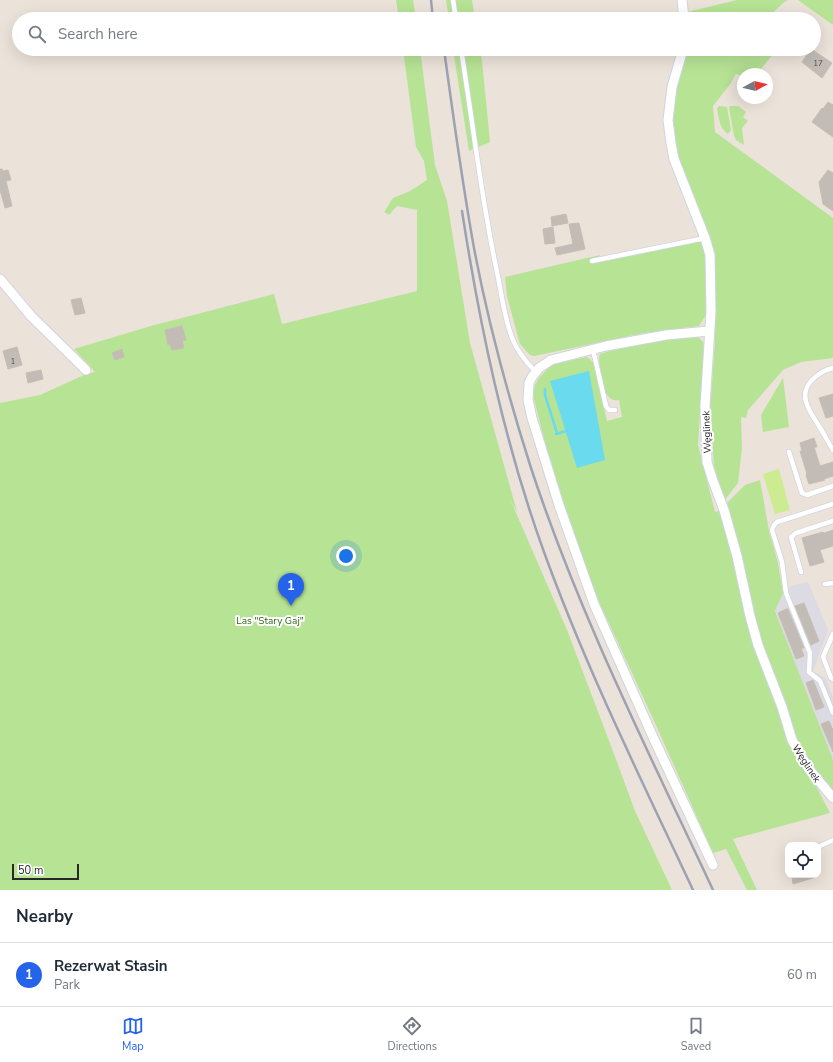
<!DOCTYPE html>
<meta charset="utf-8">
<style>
:root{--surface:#fff;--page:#f2f2f3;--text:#1f2937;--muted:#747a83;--line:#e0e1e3;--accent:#2563eb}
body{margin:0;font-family:"Nunito Sans",sans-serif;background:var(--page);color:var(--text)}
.controls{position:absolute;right:12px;bottom:12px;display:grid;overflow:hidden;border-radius:8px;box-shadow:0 4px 16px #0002}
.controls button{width:36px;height:36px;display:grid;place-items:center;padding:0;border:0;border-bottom:1px solid var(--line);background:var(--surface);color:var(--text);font:20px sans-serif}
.compass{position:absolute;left:737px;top:68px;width:36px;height:36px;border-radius:50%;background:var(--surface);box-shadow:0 4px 16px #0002;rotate:82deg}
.scale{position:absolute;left:12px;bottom:10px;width:67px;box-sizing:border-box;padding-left:4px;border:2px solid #282828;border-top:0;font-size:11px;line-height:14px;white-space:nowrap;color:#282828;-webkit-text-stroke:3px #fff;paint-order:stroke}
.you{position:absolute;left:346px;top:556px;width:14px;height:14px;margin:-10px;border:3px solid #fff;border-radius:50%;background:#1a73e8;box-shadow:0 0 0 6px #1a73e833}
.badge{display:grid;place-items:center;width:26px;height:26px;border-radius:50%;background:var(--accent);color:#fff;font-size:13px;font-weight:700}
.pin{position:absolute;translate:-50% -33px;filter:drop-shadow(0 1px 2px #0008)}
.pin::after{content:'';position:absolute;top:21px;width:14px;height:12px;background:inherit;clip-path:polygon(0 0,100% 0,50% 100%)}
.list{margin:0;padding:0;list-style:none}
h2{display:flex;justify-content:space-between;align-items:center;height:52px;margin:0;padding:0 16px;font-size:17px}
h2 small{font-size:13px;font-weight:400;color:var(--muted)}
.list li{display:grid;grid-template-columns:26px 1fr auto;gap:12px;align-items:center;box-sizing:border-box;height:64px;padding:0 16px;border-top:1px solid var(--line)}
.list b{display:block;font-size:15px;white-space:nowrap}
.list p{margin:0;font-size:13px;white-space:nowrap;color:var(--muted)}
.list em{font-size:13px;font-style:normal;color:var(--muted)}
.icon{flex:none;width:22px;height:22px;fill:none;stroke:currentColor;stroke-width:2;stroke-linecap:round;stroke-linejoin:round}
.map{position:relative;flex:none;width:833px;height:890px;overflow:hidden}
.search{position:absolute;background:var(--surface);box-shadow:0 4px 16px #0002;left:12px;right:12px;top:12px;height:44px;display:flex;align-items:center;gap:10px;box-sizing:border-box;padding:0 14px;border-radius:22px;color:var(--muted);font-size:15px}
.sheet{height:116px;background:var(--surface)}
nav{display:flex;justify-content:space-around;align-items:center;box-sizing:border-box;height:56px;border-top:1px solid var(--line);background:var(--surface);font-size:11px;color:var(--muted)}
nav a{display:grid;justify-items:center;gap:2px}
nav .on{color:var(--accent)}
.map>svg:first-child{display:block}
.industrial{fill:#dcdbe3}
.green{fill:#b7e395}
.pitch{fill:#cdeb90}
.water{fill:#6adaef}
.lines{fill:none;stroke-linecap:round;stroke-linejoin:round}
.stream{stroke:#6adaef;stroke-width:2.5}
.building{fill:#c3bcb6;stroke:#c6beb3}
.service-casing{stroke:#cfd4e2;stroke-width:6}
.minor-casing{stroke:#cfd4e2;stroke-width:11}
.service{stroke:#fff;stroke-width:4.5}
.minor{stroke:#fff;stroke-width:9}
.rail{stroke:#9ca2b3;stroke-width:2.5}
.labels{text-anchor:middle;stroke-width:4;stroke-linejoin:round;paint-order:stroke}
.number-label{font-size:8px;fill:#4f4d4c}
.street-label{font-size:10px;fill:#282828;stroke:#fff}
.park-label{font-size:10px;fill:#306518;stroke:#fff}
</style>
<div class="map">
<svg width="833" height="890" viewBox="0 0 833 890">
<rect width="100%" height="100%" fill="#ebe2d9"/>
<path class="industrial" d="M808,582L828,630L813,671L826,679L833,698V760L775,611L783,593L793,585Z"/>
<path class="green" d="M396,0H413L416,19H399Z
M446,0H472L475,19H449Z
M737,0H788C780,4 774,12 768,19H687V12Z
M798,0H833V25Z
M403,49H420L435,165L447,201L470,343L517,512L510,499L567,630L611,746L635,811L672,890H0V403L40,395L84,375L95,372L74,349L151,326L274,294L282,324L417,291V210L397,206L389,215L384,212L393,198L410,191L427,180L424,161L416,147Z
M453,49H480L482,61L490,142L469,151Z
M687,49H767L773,54L757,74H743V76L736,74L731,83L713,106L715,132L833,218V358L801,362L783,370L748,410L746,418L741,417L742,448L738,483L723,502L714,466L710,410L715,342V269L714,251L710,237L687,183L676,151L672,110L679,75Z
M719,106L727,107L731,130L728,134C719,128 719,118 717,108Z
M730,106H738L746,112L743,117L748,121L742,128L744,145L736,140L734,136L729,107Z
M702,238L706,249L707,313L699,326L644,333L534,356L530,355L520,344L507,296L505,277L600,255L599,259Z
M686,336C695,336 699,335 704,344L698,445L715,512L724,510L723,507L745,485L760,480L769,531L778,563L783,593L775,611L833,760V794L793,742L830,813L733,839L757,890H747L726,849L713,853L655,723L595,593L576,542L545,443L533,395L535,385L539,378L550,366L560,362L587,357L593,362L607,421L622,417L619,400C615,401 611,400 608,396C603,390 597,360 600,354L616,349Z
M783,378L789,427L763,432L761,415Z"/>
<path class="pitch" d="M779,469L790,510L775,514L763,474Z"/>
<path class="water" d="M589,371L605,460L577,468L550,381Z"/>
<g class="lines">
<path class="stream" d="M545,389V395L557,433
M556,434L566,431"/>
</g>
<path class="building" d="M811,49L832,63L822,78L802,62Z
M828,102L833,105V137L812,122L822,108L823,109Z
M0,169H2L3,171L8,170L11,180L6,181L12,206L5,208L0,190Z
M828,170L833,173V211L823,204L819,182Z
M566,214L568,223L552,226L551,217Z
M579,223L585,249L557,255L555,248L573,244L569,224Z
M553,227L555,243L545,244L543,229Z
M81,298L85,313L75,315L71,300Z
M182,326L186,340L182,341L184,348L172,350L170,344L168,345L165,330Z
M17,347L22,365L8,369L3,351Z
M122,349L124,357L115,360L112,353Z
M41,370L43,379L28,383L26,373Z
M833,394V416L826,418L819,398Z
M814,438L817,447H814L820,466L833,462V476L824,479L825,480L809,484L806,475L807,474L800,451H802L800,443Z
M833,530V546L820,550L824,562L810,566L802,538L823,532L824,533Z
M804,603L819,641L811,645L795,606Z
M786,609H788L804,648H801L804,656L796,659L778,613Z
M813,680L824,707L816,710L806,683Z
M829,721L833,730V752L821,724Z
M799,875H816V877L793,884L792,877Z"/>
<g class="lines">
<defs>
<path id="service" d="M453,0L456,19
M461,49C473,123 481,198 497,272C502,295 504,319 513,340C518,353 526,362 536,372
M592,261L705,238
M593,350L606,406L609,410H615
M833,368C824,370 818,374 812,380C797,395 810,412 819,426C824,434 828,442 833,450
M789,452L802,493L807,495L833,486
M833,504L777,522L774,525L772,530L782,562L786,593L810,653L809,672L820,681L833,713
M801,572L791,537L796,533L833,521
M825,584L833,583
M833,634L823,657L831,678L833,679
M818,847L833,840"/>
<path id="minor" d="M682,0L684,19
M683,49L672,87L668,120L671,143L674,159L705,238L710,255L711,312L705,406L707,462L713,481L724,510L737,556L750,616L758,645L782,707L792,740L809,769L833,798
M0,279L31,316L86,370
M709,331L666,335L606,346L551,360L539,368L532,377L529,383L528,400L532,418L559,505L594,604L653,737L713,865"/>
</defs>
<use href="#service" class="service-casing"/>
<use href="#minor" class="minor-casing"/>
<use href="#service" class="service"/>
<use href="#minor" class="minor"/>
<path class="rail" d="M431,0L433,19
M444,49C453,115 462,182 474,248C488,322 508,396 531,468C579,614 648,751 713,890
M462,211C480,327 504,442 544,552C586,668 641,779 693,890"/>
</g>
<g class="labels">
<g class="number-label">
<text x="818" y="66">17</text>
<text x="13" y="364">1</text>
</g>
<g class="street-label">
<text transform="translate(706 432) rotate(-92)" y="4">Węglinek</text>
<text transform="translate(807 763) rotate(57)" y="4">Węglinek</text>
</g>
<g class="park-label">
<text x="270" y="624">Las "Stary Gaj"</text>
</g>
</g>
</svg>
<div class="controls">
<button><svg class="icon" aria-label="locate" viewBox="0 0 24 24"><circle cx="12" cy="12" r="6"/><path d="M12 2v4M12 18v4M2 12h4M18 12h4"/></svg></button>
</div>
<svg class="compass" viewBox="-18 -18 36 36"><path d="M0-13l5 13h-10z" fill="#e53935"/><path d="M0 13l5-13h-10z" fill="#747a83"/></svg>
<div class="scale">50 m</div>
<div class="you"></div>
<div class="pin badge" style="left:291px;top:606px">1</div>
<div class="search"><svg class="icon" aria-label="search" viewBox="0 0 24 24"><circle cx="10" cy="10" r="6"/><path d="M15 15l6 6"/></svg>Search here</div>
</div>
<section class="sheet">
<h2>Nearby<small></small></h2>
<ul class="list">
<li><span class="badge">1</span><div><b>Rezerwat Stasin</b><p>Park</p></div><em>60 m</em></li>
</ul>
</section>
<nav>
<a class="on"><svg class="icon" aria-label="map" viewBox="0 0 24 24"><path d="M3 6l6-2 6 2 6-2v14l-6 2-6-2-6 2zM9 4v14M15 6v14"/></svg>Map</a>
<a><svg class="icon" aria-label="directions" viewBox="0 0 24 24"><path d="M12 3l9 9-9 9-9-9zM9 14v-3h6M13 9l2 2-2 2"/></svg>Directions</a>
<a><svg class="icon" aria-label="saved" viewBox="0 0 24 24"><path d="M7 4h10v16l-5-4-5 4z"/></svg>Saved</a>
</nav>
